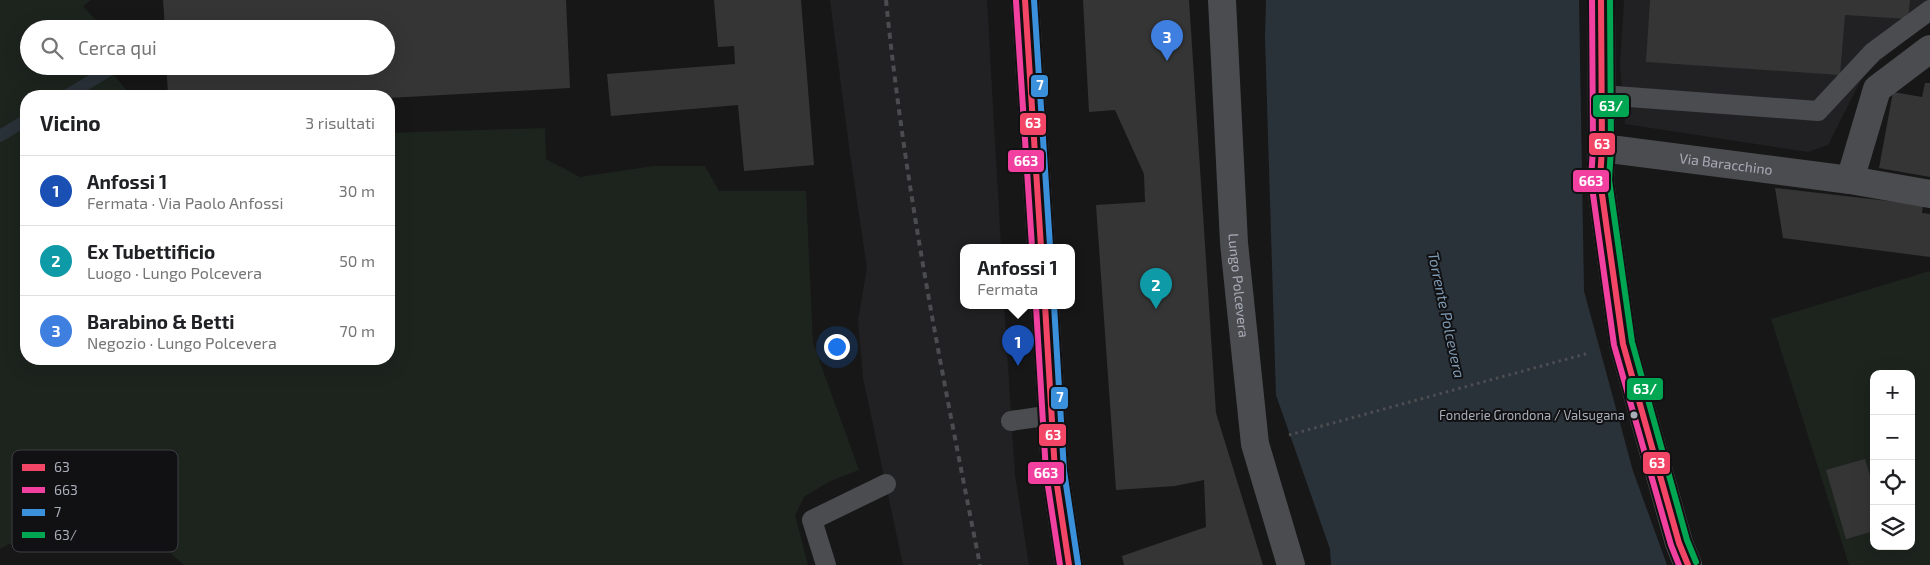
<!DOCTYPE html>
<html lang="it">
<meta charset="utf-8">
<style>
:root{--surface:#fff;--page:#f2f2f2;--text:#202124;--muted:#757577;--line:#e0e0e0;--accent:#7c3aed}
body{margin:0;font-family:"Exo 2",sans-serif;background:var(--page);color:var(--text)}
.controls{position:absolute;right:15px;bottom:15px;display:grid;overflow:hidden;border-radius:10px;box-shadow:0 5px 20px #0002}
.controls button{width:45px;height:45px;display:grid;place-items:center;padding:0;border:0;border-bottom:1px solid var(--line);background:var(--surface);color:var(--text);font:25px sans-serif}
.you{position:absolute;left:836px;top:346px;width:18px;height:18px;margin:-12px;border:4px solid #fff;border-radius:50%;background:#1a73e8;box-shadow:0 0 0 8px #1a73e833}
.badge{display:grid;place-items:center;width:32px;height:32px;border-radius:50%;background:var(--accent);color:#fff;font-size:16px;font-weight:700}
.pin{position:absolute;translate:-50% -41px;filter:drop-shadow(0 1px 2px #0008)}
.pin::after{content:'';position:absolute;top:26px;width:18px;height:15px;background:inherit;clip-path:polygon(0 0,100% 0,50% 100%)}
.popup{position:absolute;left:960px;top:244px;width:115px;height:65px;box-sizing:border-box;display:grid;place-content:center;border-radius:10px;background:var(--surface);filter:drop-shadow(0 1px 4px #0005);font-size:16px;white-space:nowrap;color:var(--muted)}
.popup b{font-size:19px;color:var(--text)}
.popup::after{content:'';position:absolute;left:50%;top:100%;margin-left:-10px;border:10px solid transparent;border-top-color:var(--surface)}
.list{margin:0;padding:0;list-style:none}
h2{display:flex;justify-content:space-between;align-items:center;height:65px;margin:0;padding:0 20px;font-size:21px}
h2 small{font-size:16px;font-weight:400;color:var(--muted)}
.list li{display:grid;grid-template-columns:32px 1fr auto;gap:15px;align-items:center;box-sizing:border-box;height:70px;padding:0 20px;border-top:1px solid var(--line)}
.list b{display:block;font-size:19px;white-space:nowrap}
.list p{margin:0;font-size:16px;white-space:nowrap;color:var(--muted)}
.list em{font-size:16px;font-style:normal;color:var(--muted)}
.icon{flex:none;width:28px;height:28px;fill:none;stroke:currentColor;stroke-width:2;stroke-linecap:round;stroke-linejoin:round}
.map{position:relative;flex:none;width:1930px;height:565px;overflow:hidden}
.search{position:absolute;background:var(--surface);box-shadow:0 5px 20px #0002;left:20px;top:20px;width:375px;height:55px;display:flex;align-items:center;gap:12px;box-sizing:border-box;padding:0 18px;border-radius:28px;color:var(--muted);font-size:19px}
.panel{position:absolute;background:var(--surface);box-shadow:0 5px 20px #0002;left:20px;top:90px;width:375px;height:275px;border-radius:20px}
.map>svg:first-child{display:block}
.built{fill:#212123}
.green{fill:#1d241e;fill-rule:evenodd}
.water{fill:#2a3239}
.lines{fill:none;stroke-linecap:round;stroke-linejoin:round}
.stream{stroke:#2a3239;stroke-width:12}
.building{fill:#353536}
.path{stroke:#4d4e52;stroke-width:3;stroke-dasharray:2.5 4;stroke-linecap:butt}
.service{stroke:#4b4c50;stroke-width:20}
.minor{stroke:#4b4c50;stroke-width:28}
.secondary{stroke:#4a4a4e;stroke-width:28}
.primary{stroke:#4d4f52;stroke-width:28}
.rail{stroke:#4b4c4f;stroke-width:4;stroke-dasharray:6 5;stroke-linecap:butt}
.bus-1-casing{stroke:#111113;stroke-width:10}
.bus-2-casing{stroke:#111113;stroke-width:10}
.bus-3-casing{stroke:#111113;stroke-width:10}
.bus-4-casing{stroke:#111113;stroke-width:10}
.bus-1{stroke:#f34667;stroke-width:6}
.bus-2{stroke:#f240a1;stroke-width:6}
.bus-3{stroke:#3a90db;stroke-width:6}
.bus-4{stroke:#00a651;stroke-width:6}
.bus-dot{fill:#a8adb8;stroke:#111113;stroke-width:2}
.labels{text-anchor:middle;stroke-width:4;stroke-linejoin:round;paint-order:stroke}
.bus-label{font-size:13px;fill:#a8adb8;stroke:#111113;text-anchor:end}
.street-label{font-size:14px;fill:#a8adb8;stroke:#111113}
.water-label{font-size:15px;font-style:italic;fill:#7f9bb3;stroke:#111113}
.key{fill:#111113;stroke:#3e4045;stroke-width:1}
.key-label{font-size:14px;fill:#a8adb8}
.line-badge{stroke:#111113;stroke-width:2}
.badge-label{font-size:14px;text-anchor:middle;font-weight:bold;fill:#fff}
</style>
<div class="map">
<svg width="1930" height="565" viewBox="0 0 1930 565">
<rect width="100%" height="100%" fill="#171717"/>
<path class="built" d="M830,0H987L1001,247H964V305H1004L1015,475L1029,565H903L863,378L858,320L867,268L850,154Z
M1624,0H1930V20L1864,74L1828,145L1808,152L1625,124L1620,65Z"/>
<path class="green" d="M0,0H91L83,6L104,29H29V66H107L131,96H26V359H389V133L545,128L546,159L580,177L653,166H705L719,191H806L813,343L859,470L830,481L804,497L795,515L808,565H184L148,534L97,521L45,525L0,549Z
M1930,271V565H1849L1771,319ZM1874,374H1911V546H1874Z"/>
<path class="water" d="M1266,0H1579L1584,291L1633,471L1667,565H1331L1330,549L1276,395L1265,38Z"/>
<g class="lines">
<path class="stream" d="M66,96L116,66
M0,136L26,120"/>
</g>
<path class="building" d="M163,0H566L570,88L389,98L173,96L168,92L166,66H386V29H165Z
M714,0H801L814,165L744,171L738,105L611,116L607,74L735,64L734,46L718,47Z
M1083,0H1189L1216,413L1263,565H1124L1122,556L1206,527L1204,480L1175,486L1116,490L1096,205L1145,202L1144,174L1115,110L1089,112Z
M1650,0H1910L1908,19L1845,15L1840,75L1646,62Z
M1925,83H1930V177L1879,168L1893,92L1922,97Z
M1775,188L1923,205L1922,213L1930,214V257L1783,238Z
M1865,459L1874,490V531L1846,539L1826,470Z"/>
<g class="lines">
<path class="path" d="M1289,435L1589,353"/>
<path class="service" d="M1602,95L1818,111L1873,52L1930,10
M1011,421L1052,415
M826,565L812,520L886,484"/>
<g class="minor">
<path id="s1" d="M1222,0L1234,243L1255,444L1291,565"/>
<path id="s2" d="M1602,148L1850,180L1930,194"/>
<path d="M1850,180L1877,89L1930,49"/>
</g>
<path class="secondary" d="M1025,0L1041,247
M1045,305L1055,472L1069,565"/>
<path class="primary" d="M1601,0L1602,148L1600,180L1623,344L1679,543L1688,565"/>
<path class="rail" d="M886,0C905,190 943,378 980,565"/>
<defs>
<path id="bus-1" d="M1025,0L1041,247
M1601,0L1602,148L1600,180L1623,344L1679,543L1688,565
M1045,305L1055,472L1069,565"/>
<path id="bus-2" d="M1592,0L1593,148L1591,180L1614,345L1671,545L1679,565
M1016,1L1032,247
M1036,306L1046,473L1060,565"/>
<path id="bus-3" d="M1034,0L1050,246
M1054,305L1064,471L1078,564"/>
<path id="bus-4" d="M1610,0L1611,148L1609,180L1632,342L1687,540L1696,562"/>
</defs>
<use href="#bus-1" class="bus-1-casing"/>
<use href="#bus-2" class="bus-2-casing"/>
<use href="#bus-3" class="bus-3-casing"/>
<use href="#bus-4" class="bus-4-casing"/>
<use href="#bus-1" class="bus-1"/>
<use href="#bus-2" class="bus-2"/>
<use href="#bus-3" class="bus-3"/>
<use href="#bus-4" class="bus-4"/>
</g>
<circle class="bus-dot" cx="1634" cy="415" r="4.5"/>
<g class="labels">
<g class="bus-label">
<text x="1625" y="420">Fonderie Grondona / Valsugana</text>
</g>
<g class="street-label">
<text dy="5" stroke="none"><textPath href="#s2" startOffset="125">Via Baracchino</textPath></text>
<text dy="5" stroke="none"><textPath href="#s1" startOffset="286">Lungo Polcevera</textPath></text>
</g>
<g class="water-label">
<text transform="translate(1446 315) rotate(78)" y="5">Torrente Polcevera</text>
</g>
</g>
<rect x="12" y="450" width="166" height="102" rx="8" class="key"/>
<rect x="22" y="464" width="23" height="7" fill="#f34667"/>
<rect x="22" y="487" width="23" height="6" fill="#f240a1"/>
<rect x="22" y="509" width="23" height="7" fill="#3a90db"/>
<rect x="22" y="532" width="23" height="6" fill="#00a651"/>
<g class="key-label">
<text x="54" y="472">63</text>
<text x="54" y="495">663</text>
<text x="54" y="517">7</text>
<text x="54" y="540">63/</text>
</g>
<g class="line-badge">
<rect x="1030" y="74" width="19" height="24" rx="5" fill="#3a90db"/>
<rect x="1592" y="94" width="38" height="24" rx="5" fill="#00a651"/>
<rect x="1019" y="112" width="28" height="24" rx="5" fill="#f34667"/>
<rect x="1588" y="132" width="28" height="24" rx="5" fill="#f34667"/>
<rect x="1007" y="149" width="38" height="24" rx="5" fill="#f240a1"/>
<rect x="1572" y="169" width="38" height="24" rx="5" fill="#f240a1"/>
<rect x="1626" y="377" width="38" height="24" rx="5" fill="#00a651"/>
<rect x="1050" y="386" width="19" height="24" rx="5" fill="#3a90db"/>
<rect x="1038" y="423" width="29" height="24" rx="5" fill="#f34667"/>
<rect x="1642" y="451" width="29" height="24" rx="5" fill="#f34667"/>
<rect x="1027" y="461" width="38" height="24" rx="5" fill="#f240a1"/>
</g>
<g class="badge-label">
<text x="1040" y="90">7</text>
<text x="1611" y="111">63/</text>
<text x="1033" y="128">63</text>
<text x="1602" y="149">63</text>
<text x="1026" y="166">663</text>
<text x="1591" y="186">663</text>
<text x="1645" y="394">63/</text>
<text x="1060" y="402">7</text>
<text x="1053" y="440">63</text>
<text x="1657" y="468">63</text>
<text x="1046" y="478">663</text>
</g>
</svg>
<div class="controls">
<button>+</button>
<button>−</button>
<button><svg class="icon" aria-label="locate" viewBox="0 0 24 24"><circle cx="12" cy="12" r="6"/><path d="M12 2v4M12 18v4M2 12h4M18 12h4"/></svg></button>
<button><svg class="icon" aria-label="layers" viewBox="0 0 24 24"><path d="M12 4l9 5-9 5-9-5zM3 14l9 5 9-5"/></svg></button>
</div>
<div class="you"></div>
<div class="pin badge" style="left:1018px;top:366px;background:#1a4fb4">1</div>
<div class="popup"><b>Anfossi 1</b>Fermata</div>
<div class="pin badge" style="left:1156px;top:309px;background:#0f9aa8">2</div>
<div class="pin badge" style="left:1167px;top:61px;background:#3f7fe0">3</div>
<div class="search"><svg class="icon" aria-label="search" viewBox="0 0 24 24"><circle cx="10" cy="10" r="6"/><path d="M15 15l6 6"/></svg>Cerca qui</div>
<section class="panel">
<h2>Vicino<small>3 risultati</small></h2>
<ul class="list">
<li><span class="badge" style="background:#1a4fb4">1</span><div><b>Anfossi 1</b><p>Fermata · Via Paolo Anfossi</p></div><em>30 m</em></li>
<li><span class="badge" style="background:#0f9aa8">2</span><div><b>Ex Tubettificio</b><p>Luogo · Lungo Polcevera</p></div><em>50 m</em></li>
<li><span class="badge" style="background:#3f7fe0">3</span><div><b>Barabino &amp; Betti</b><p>Negozio · Lungo Polcevera</p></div><em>70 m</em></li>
</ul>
</section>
</div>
